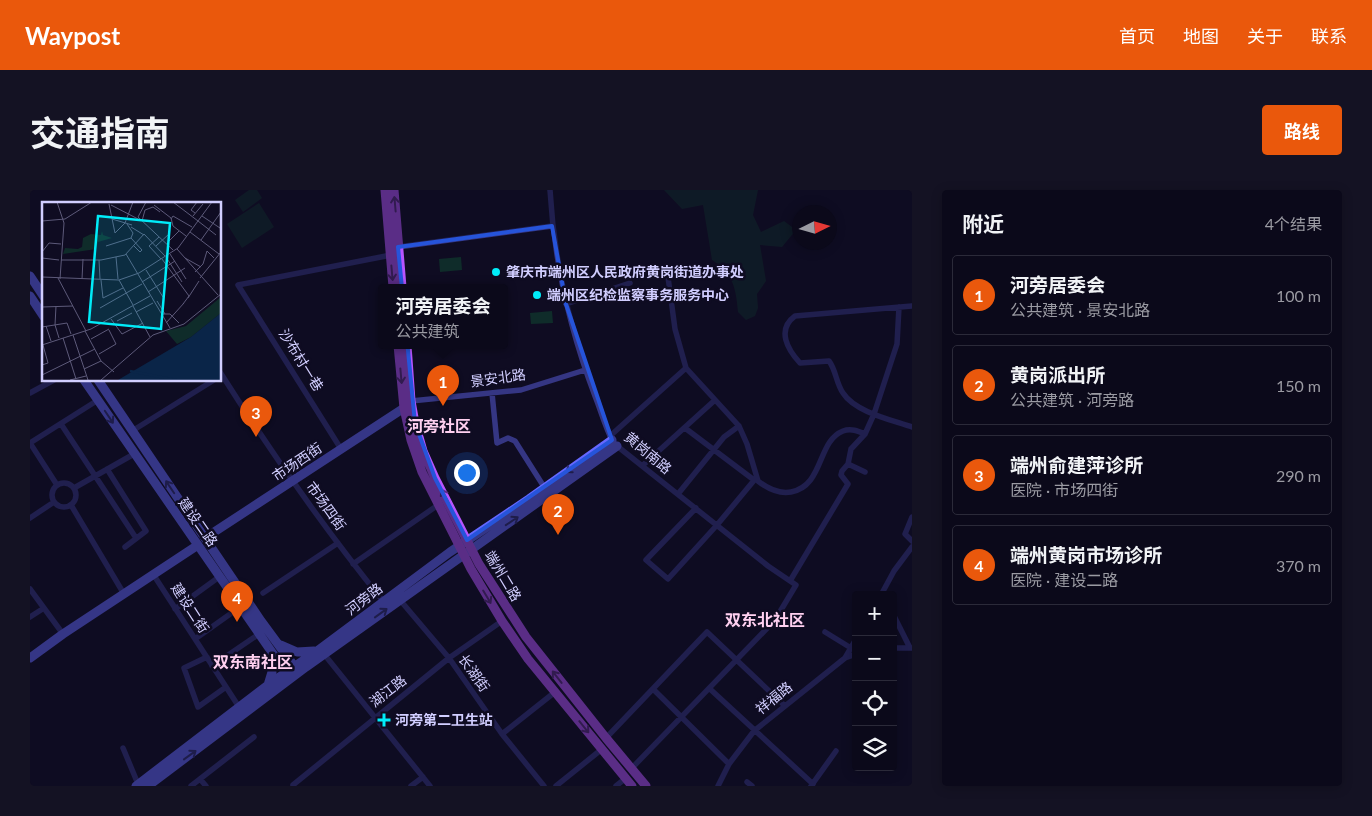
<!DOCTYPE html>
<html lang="zh">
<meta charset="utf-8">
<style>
:root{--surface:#0b091a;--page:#141223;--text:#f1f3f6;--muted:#9a9aa2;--line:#2b2a39;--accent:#ea580c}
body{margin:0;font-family:Lato,"Noto Sans SC",sans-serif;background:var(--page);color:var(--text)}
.controls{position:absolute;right:15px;bottom:15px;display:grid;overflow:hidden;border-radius:5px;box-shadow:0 2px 12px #0003}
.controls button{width:45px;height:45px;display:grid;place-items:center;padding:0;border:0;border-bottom:1px solid var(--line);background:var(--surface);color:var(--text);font:25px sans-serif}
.compass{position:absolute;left:762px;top:15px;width:45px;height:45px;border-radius:50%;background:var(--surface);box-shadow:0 2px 12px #0003;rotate:85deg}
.you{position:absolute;left:436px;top:282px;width:18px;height:18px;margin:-12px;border:4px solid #fff;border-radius:50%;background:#1a73e8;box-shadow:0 0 0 8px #1a73e833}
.badge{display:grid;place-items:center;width:32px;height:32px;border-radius:50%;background:var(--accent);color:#fff;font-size:16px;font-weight:700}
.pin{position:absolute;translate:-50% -41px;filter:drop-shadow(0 1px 2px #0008)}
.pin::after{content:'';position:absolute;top:26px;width:18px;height:15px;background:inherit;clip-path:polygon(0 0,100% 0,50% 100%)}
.popup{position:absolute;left:348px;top:94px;width:130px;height:65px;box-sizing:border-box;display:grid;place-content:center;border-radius:5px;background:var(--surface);filter:drop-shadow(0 1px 4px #0005);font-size:16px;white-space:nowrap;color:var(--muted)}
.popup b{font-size:19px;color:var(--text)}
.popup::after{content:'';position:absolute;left:50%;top:100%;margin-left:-10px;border:10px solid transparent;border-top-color:var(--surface)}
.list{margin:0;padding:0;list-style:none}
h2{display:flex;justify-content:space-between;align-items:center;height:65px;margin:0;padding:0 20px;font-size:21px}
h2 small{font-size:16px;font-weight:400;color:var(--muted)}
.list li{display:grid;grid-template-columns:32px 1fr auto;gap:15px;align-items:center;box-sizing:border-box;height:80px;margin:0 10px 10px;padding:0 10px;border:1px solid var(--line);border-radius:5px}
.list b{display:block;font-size:19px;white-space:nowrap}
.list p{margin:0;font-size:16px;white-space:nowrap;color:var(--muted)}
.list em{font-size:16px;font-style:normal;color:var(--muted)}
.icon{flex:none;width:28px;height:28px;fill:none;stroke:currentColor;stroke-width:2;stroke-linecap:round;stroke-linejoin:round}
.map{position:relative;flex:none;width:882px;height:596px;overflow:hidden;border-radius:5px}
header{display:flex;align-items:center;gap:30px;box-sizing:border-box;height:70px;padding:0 25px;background:var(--accent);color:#fff}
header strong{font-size:24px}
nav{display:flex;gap:28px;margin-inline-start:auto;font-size:18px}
.intro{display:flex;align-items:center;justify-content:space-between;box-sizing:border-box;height:120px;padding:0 30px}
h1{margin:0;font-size:35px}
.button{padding:12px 22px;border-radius:5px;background:var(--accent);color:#fff;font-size:18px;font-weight:700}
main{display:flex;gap:30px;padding:0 30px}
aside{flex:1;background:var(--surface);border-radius:5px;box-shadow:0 2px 12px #0003}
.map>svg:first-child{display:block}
.green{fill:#0f2c2a}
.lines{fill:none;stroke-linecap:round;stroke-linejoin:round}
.street{stroke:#353683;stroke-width:5.5}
.secondary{stroke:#6568ff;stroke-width:9}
.primary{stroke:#b755ff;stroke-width:9}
.oneway{stroke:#5b2d85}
.oneway2{stroke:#31317a}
.marked{fill:none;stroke:#2654da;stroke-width:4;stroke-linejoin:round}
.poi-dot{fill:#00ecf9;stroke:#0f0c22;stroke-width:2}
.labels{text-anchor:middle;stroke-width:5;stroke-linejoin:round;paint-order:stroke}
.poi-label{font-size:14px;font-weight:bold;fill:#d1ceff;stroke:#0f0c22;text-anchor:start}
.street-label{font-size:14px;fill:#d1ceff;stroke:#0f0c22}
.quarter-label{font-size:16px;font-weight:bold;fill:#ffd0f0;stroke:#0f0c22}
.inset-river{fill:none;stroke:#0a2548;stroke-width:2.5}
.inset-road{fill:none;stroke:#5d5a7a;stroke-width:1}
.view{fill:#00ecf9;fill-opacity:0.15;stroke:#00ecf9;stroke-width:2.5}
.inset-edge{fill:none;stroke:#d1ceff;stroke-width:2.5}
</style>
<header>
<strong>Waypost</strong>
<nav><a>首页</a><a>地图</a><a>关于</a><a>联系</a></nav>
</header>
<div class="intro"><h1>交通指南</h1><a class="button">路线</a></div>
<main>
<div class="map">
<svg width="882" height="596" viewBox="0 0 882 596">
<rect width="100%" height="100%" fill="#0f0c22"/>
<path class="green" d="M219,0H227L232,8L213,22L205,10Z
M634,0H728L723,25L731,42L754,31L766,40L752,57L730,55L736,91L727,104L728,118L725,126L716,130L708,122C706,98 703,83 682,70L673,15L652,19Z
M229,13L244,37L212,58L197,34Z
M431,67L432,80L410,82L409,69Z
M522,121L523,133L501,134L500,123Z"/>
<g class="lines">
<path class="street" d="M520,0C524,71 540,140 565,206C571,221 575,236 582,250L587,256L738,376L766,395L745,430L601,579
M368,57L522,36
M638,87L645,139L656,178L709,236L717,254L728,291C738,299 749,304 761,302C794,296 787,251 813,241C821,238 828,241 835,244
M536,114L600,93
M882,116L765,126C746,140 758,160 770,173L799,171C806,180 806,193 813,203C825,222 862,230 882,237
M190,182C240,261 294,338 353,411
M0,203L24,190
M462,203L467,253L478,248L485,251L516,300
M381,211L491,200L555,180
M31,234L106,348
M655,238L724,290
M102,241L184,190
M580,246L656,178
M311,259L208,95L361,65
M612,276L685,210
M77,279L116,341L95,357
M835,282L818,274L821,259L835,244L844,224L867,154L869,117
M22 305a12 12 0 1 1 24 0a12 12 0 1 1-24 0Z
M27,295L0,253L68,210
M44,298L104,264
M648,304L694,247L709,236
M41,315L94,404
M666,318L616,370L638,389L687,335L726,288
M882,327L875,344L882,351
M0,328L24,312
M323,374L408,315
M123,384L209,517
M760,391L818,294L811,285L812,281L818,274
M0,399L33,444
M233,403L308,353
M851,405L864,381L882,357
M370,410L419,468L472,544L514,596
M145,419L189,387
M863,424L880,458
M0,427L14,418
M795,442L821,458
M165,449L210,417
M863,458H882
M294,464L400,596
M177,467L154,478L168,517L196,497
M815,468L826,464
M182,476L229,444
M623,499L699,574
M680,499L783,594
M472,544L525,502
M576,548L677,442L755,516
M93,558L108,594
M170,589L176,596
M717,592L722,596
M263,595L419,468L472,431
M161,596L224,547
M381,596L393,587
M526,596L572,559
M586,596L596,588
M688,596L699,574L724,541L815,468L826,449
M781,596L806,561"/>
<path class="secondary" d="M0,86L14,107
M0,106L14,127
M54,190L259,487
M68,190L231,431L267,480
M175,348L374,218
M251,455L267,462L284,461
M0,468L33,444L168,355
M238,495L242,482L240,464
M106,596L238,495L287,461L420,362L499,309L582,250
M118,596L276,477L587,256"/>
<path class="primary" d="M355,0L363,97
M364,0L372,97
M368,155L374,218L381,250L392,282L441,379L472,431L498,469L602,596
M377,155L381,211L385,233L393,261L405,288L449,374L496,447L576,548L616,596"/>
</g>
<defs><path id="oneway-shaft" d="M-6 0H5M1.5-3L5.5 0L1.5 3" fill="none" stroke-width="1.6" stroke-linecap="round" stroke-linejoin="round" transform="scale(1.25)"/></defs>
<g class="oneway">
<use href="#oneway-shaft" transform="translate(365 14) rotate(-95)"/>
<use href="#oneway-shaft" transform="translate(362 83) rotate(85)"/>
<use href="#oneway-shaft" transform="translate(371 186) rotate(85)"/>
<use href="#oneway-shaft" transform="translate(415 306) rotate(-118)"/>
<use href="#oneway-shaft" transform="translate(457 407) rotate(59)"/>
<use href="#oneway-shaft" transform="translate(527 487) rotate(-128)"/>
<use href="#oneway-shaft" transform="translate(554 537) rotate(51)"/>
</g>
<g class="oneway2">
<use href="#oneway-shaft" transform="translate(79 227) rotate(56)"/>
<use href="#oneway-shaft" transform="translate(542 278) rotate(144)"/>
<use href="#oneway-shaft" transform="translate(140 297) rotate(-124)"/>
<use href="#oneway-shaft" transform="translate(482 331) rotate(-34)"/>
<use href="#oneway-shaft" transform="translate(351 423) rotate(-36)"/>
<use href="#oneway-shaft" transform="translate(160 565) rotate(-36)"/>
</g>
<path d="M0 0H882V596H0ZM522,36L536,114L582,250L437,350L405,288L385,233L368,57Z" fill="#0f0c22" fill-opacity=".55" fill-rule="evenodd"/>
<path class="marked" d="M522,36L536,114L582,250L437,350L405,288L385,233L368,57Z"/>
<g class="poi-dot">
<circle cx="466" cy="82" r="5"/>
<circle cx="507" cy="105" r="5"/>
<path d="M351.5 522.5h5v5h5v5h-5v5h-5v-5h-5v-5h5z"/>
</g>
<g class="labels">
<g class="poi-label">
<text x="476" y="87">肇庆市端州区人民政府黄岗街道办事处</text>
<text x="517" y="110">端州区纪检监察事务服务中心</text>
<text x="365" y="535">河旁第二卫生站</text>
</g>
<g class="street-label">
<text transform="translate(271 170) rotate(58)" y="5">沙布村一巷</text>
<text transform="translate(468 188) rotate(-8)" y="5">景安北路</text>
<text transform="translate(618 263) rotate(40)" y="5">黄岗南路</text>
<text transform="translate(267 272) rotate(-34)" y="5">市场西街</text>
<text transform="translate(296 316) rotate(54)" y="5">市场四街</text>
<text transform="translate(168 332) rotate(55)" y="5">建设二路</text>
<text transform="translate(473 386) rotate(59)" y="5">端州二路</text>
<text transform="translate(334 409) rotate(-37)" y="5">河旁路</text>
<text transform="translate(160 418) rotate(57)" y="5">建设二街</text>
<text transform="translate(444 483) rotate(55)" y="5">长湖街</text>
<text transform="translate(358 501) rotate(-38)" y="5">湖江路</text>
<text transform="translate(744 508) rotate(-39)" y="5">祥福路</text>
</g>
<g class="quarter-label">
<text x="409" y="242">河旁社区</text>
<text x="735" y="436">双东北社区</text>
<text x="223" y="478">双东南社区</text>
</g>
</g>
<g transform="translate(12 12)">
<rect width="179" height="179" fill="#0f0c22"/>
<path d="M60,29L61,33L70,36L56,40L54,47L21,52L23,46L36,47L40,45L41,36L49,32L59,33ZM179,95V111L149,135L135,142L124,129L144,124Z" fill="#0f2c2a"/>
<path d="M179,111V178H76L149,135Z" fill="#0a2548"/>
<path class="inset-river" d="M88,169L134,178"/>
<path class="inset-road" d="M15,0L22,21L18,77M104,0L96,15L131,48M131,0L156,19M67,2L73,31L83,21L91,0M69,3L98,18M112,3L129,16L131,24L144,34M153,11L149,8L155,0M151,14L161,2M160,14L178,26M70,17L90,23M129,17L131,14L150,25M0,19L23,17L50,0M100,19L103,8L111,5L118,10M156,19L174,33M85,22L91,31L89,36M89,25L102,33M148,30L177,52M117,35L107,44L119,57M89,36L100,48L98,50L92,44M159,38L179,10M126,40L137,29M64,44L89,36M114,44L127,32M135,47L176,93M0,50L7,41L19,42M84,52L128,126M128,52L144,77M74,55L76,77M124,55L140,80M0,56L17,58M143,56L159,65M120,57L147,94L141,102M19,58H59L83,53L102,32L123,54M57,58L58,77M104,68L121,95M153,70L161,62L165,49L172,56M0,75L77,78L97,71L136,46L170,0M16,76L44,129M158,76L179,50M40,77L41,57M59,78L61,96L81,86M77,78L91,103M100,80L133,59M106,90L143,66M146,96L157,79M115,99L123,112M14,104L13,123L17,136M91,104L108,135M0,105L31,104M58,106L100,82M94,110L111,101M120,112H128L137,121M69,117L80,132L101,121M75,119L90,111M124,121L142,101M4,124L9,139M0,125L25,121L29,132M43,129L59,159L72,170M31,133L46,178M21,136L34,177M49,137L67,127M0,143L49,127L108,94M57,152L74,142L67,128M0,163L6,161L1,143M42,167L59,159M0,173L53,147M28,178L44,174M59,178L111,133L142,122L179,92"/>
<path class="view" d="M56,14L128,21L119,127L47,120Z"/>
<rect width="179" height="179" class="inset-edge"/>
</g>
</svg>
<div class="controls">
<button>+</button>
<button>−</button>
<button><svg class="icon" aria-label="locate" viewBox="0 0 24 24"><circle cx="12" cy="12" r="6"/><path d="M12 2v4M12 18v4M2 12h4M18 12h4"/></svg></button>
<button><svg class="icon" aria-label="layers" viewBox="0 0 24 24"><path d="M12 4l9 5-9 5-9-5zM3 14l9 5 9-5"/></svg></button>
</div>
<svg class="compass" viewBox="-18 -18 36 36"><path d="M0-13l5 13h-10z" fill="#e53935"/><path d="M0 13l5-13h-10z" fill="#9a9aa2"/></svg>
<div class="you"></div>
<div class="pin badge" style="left:413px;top:216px">1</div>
<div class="popup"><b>河旁居委会</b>公共建筑</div>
<div class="pin badge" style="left:528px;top:345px">2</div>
<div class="pin badge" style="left:226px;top:247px">3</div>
<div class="pin badge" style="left:207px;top:432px">4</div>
</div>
<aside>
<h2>附近<small>4个结果</small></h2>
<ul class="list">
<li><span class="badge">1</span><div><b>河旁居委会</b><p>公共建筑 · 景安北路</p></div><em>100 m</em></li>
<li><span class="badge">2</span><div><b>黄岗派出所</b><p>公共建筑 · 河旁路</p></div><em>150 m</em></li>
<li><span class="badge">3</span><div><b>端州俞建萍诊所</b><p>医院 · 市场四街</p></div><em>290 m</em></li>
<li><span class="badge">4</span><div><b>端州黄岗市场诊所</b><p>医院 · 建设二路</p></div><em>370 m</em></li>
</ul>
</aside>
</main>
